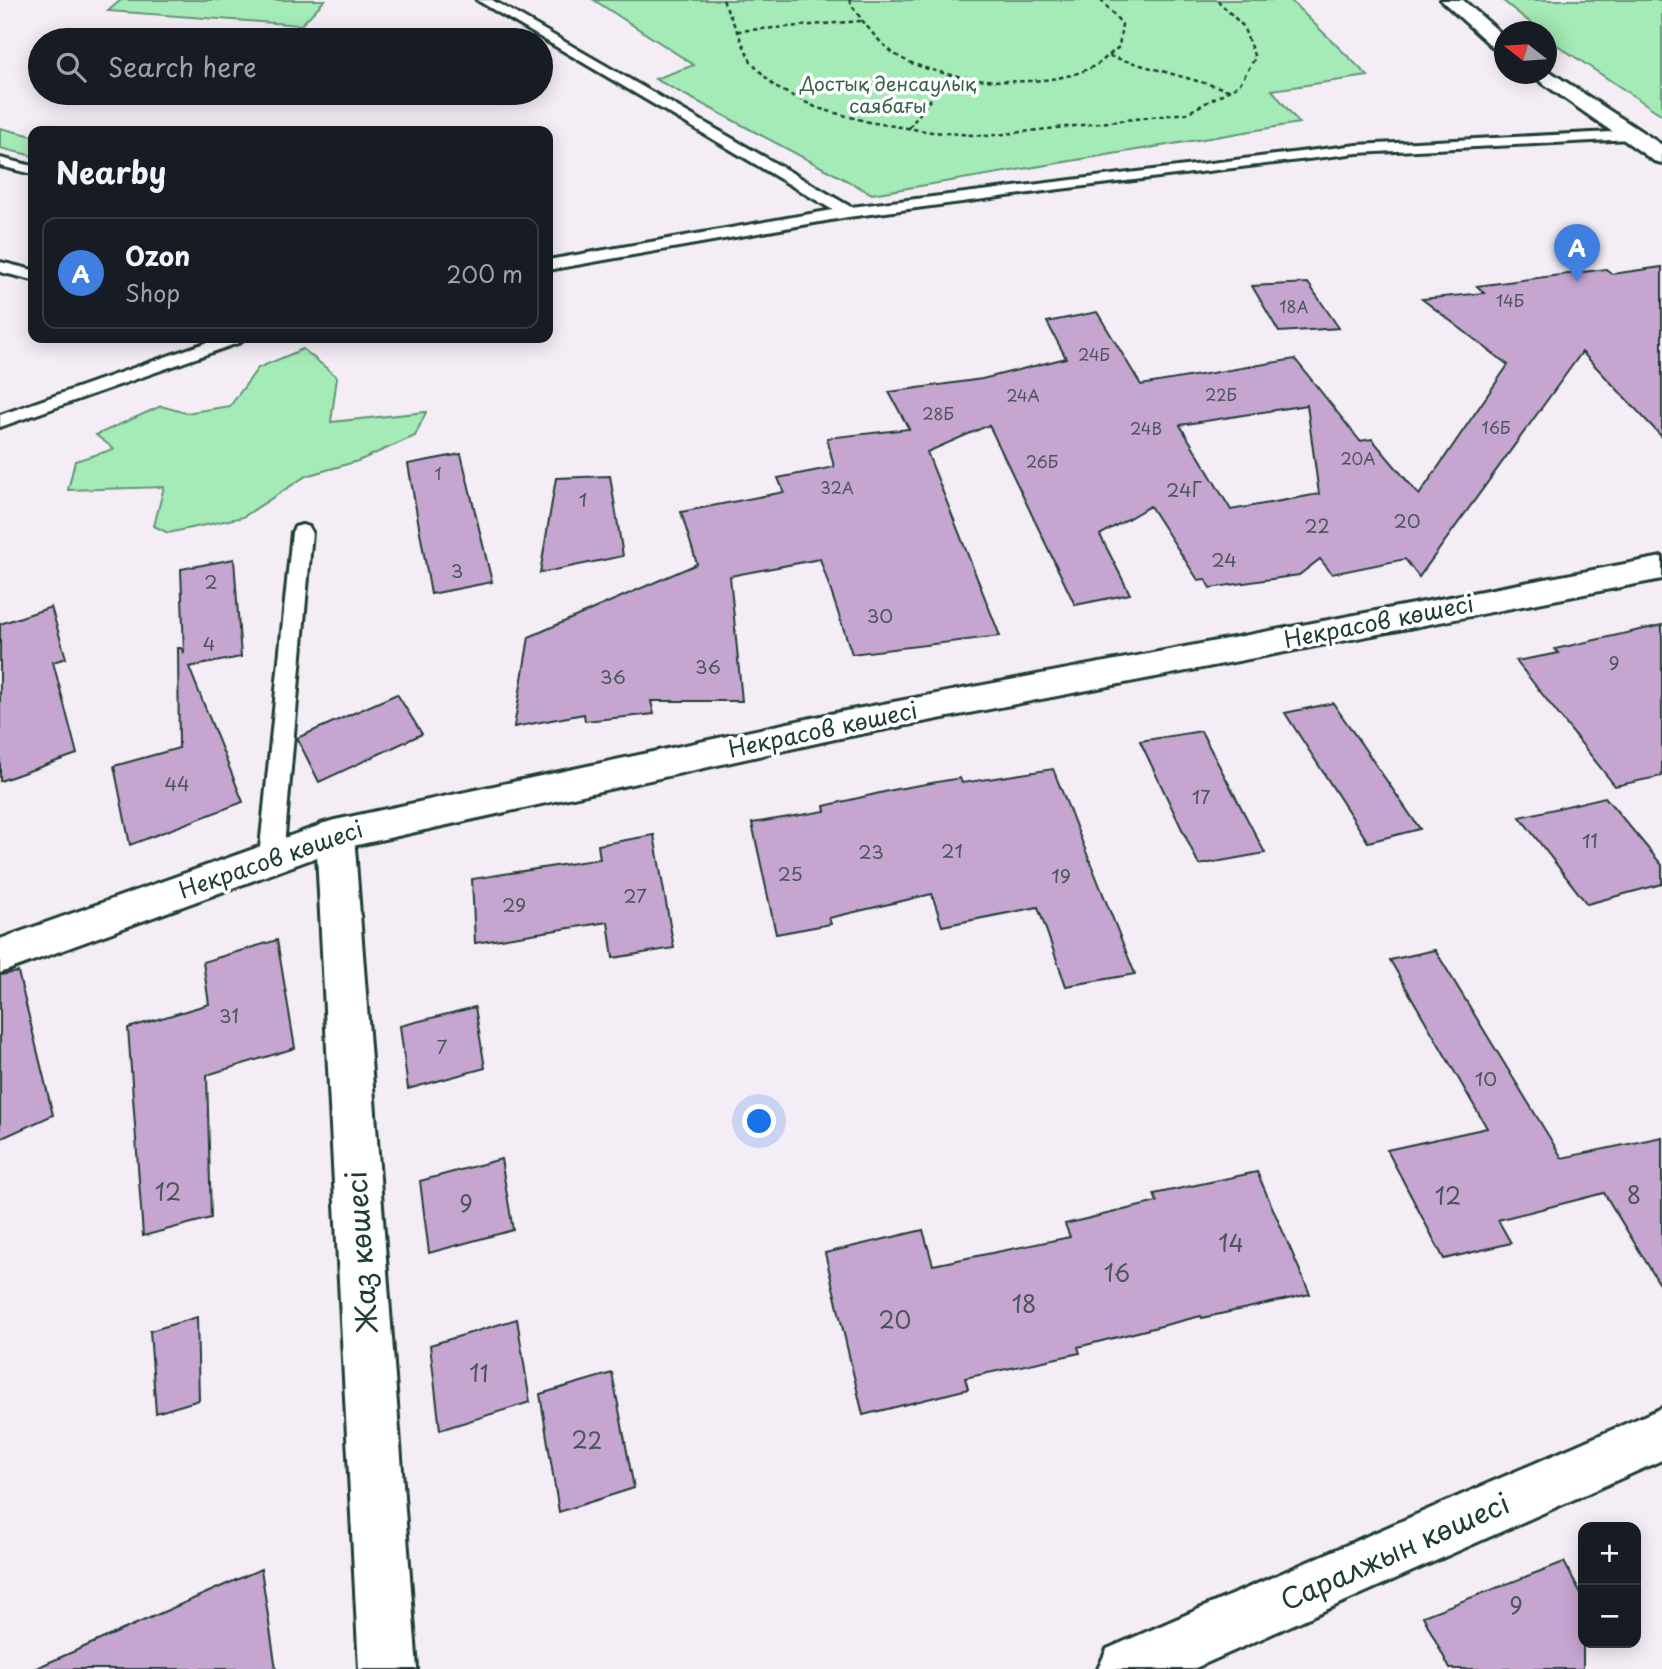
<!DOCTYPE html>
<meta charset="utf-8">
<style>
:root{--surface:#171b24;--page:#20242c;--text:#f1f3f6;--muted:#9ea1a6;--line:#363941;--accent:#0b8043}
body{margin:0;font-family:"Playpen Sans",sans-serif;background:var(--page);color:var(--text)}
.controls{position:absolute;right:21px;bottom:21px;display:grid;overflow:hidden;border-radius:14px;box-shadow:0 4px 18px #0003}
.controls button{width:63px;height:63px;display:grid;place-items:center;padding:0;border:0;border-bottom:2px solid var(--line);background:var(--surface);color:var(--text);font:35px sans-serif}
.compass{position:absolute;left:1494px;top:21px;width:63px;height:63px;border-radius:50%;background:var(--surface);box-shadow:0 4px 18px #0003;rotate:287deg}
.you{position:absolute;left:760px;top:1122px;width:24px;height:24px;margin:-18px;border:5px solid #fff;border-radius:50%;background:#1a73e8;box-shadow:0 0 0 10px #1a73e833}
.badge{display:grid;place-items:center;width:46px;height:46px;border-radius:50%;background:var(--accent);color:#fff;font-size:23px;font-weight:700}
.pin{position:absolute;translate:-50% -58px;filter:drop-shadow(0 2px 4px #0008)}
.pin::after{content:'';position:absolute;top:37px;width:24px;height:21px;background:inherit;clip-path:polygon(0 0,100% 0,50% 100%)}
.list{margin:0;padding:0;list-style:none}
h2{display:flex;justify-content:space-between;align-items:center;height:91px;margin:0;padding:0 28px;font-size:30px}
h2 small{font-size:23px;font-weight:400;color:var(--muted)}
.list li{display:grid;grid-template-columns:46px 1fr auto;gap:21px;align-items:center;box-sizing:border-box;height:112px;margin:0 14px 14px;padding:0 14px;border:2px solid var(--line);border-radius:14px}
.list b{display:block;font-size:26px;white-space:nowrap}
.list p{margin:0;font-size:23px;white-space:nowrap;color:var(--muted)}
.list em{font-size:23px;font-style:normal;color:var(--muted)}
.icon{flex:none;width:38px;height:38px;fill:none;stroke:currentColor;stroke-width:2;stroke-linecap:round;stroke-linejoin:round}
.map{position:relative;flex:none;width:1662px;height:1669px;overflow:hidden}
.search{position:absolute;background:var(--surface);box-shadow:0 4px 18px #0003;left:28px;top:28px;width:525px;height:77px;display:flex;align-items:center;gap:18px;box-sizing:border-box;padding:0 24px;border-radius:38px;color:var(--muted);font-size:26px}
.panel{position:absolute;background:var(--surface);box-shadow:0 4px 18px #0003;left:28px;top:126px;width:525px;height:217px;border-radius:14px}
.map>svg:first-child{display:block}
.green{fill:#a5ebb7;stroke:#629476;stroke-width:2}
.building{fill:#c6a6d1;stroke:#1f3d34;stroke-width:2;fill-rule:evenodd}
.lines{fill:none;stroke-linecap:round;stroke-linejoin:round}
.service-casing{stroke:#1f3d34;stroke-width:6}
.minor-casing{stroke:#1f3d34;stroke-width:6}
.secondary-casing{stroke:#1f3d34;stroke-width:6}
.path{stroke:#1f3d34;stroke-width:2.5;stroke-dasharray:4.5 3.5;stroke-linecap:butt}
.service{fill:#fff;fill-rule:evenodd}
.minor{fill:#fff;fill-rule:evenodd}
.secondary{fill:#fff;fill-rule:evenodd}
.labels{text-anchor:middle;stroke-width:7;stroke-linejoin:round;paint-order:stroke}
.far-number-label{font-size:16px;fill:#49575b}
.far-park-label{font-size:19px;fill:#3a604e;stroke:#fff}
.number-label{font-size:19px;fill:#49575b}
.street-label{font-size:23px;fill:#1f3d34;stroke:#fff}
.near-number-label{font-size:23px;fill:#49575b}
.near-street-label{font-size:28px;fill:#1f3d34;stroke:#fff}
</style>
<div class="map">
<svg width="1662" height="1669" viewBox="0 0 1662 1669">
<rect width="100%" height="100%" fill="#f4edf6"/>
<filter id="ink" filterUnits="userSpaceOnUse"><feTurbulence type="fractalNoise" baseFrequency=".0143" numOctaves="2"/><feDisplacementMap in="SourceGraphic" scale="14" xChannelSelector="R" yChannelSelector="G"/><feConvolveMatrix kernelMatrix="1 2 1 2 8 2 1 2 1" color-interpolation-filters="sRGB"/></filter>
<g filter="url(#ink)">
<path class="green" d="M121,0H325L301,25L108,11Z
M594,0H1290L1368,76L1272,90L1299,123L872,194L655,79L694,65Z
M1502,0H1662V115L1557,45L1547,36L1546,32L1541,31Z
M0,128L33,136V156L0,148Z
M303,349L337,377L331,422L426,412L415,436L358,461L306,476L243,517L168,533L154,526L164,487L68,490L75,461L114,449L96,435L161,406L186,413L230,406L258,368Z"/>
<path class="building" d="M1662,267V437L1582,352L1419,577L1405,559L1332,574L1320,559L1299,575L1210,588L1205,579L1198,580L1150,506L1100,535L1130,594L1075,605L989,425L927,452L1000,636L852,654L820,559L730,576L742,701H651L654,714L585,721L584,714L514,727L529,637L697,564L681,512L784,492L778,478L834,467L827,438L909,429L889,392L982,379L1066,358L1047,322L1097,312L1141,385L1295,359L1360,441L1372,439L1419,495L1508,365L1422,299L1484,293L1477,286L1606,269L1612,274ZM1307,405L1319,494L1231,510L1180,425Z
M1308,283L1339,328L1279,332L1252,286Z
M461,454L492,582L431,594L408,464Z
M610,476L623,556L540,573L556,478Z
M234,559L241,657L189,667L243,802L130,845L114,766L179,748L178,648H181L184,653L181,569Z
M51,607L66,658L53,662L77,754L0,781V624Z
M1662,625V776L1615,786L1516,661L1559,653L1555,649Z
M397,694L422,734L319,782L297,738Z
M1333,703L1420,829L1368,842L1285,713Z
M1201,731L1265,853L1199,865L1140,741Z
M1053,769L1135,974L1066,986L1038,907L942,926L932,894L829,918L831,924L776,934L752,823L825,811L824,806L897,789L960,778L962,783Z
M1605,797L1662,865V884L1587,904L1520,817Z
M654,835L674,948L613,958L608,922L475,943L472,879L600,859L598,845Z
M277,940L295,1048L207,1075L211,1218L143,1236L128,1028L209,1004L203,962Z
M1435,950L1562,1158L1662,1137V1288L1604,1193L1498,1220L1511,1243L1444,1259L1387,1150L1487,1128L1390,960Z
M18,972L53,1115L0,1139V975Z
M475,1007L485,1068L408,1089L400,1026Z
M501,1159L513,1230L429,1253L420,1181Z
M1257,1172L1310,1294L1202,1318L1201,1316L1078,1347L1080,1353L965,1378L968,1389L863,1415L825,1253L923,1230L933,1265L1070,1237L1065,1224L1157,1202L1154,1194Z
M197,1317L199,1400L156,1413L150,1331Z
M517,1319L530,1402L440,1430L430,1345Z
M612,1373L634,1488L559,1512L540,1394Z
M1564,1562L1583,1597V1669H1450L1423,1616Z
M261,1569L276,1669H34Z"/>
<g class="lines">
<defs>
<path id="service" d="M477,0H492L851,207L1357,145L1631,131L1638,135L1631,139L1357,153L1060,189L848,217L548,270V260L833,210Z
M0,158L33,166V174L0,166Z
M0,262L33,270V280L0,272Z
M219,338H244L241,342L0,427V415Z
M302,525L309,527L312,532L283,858L280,865L271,868L262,865L259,858L292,532L295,527Z"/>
<path id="minor" d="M335,820L349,824L354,835L417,1669H359L316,835L321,824Z
M1662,1408V1460L1193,1669H1098L1107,1649Z"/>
<path id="secondary" d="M1441,0H1463L1504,36V53L1497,51Z
M1546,69L1662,145V163L1654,161L1530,74H1546Z
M1662,557V579L835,739L339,849L0,973V939L335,820L835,713Z"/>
</defs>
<use href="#service" class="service-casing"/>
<use href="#minor" class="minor-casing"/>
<use href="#secondary" class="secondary-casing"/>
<path class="path" d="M723,0L751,62L775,87L817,108L869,122L932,132L987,136L1187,113L1239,85L1255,58L1243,26L1217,0
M849,0C860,20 883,49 903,59C950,83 1052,92 1098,64C1105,59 1112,52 1119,47L1122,24L1101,0
M737,31L861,21
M1109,56L1229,90
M909,128L948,76"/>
<use href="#service" class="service"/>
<use href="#minor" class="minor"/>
<use href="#secondary" class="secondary"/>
</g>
</g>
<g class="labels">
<g class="far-number-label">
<text x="1510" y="307">14Б</text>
<text x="1294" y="313">18A</text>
<text x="1094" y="361">24Б</text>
<text x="1221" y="401">22Б</text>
<text x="1023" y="402">24А</text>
<text x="938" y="420">28Б</text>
<text x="1496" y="434">16Б</text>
<text x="1146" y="435">24В</text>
<text x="1358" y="465">20A</text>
<text x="1042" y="468">26Б</text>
<text x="438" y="480">1</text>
<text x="837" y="494">32A</text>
</g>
<g class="far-park-label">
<text x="888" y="91">Достық денсаулық<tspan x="888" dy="22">саябағы</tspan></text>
</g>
<g class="number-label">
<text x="1184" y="497">24Г</text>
<text x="583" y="507">1</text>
<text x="1407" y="528">20</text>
<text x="1317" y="533">22</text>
<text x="1224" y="567">24</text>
<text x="457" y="578">3</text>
<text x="211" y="589">2</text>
<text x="880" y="623">30</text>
<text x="209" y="651">4</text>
<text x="1614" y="670">9</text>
<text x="708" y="674">36</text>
<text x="613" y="684">36</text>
<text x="177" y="791">44</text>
<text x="1201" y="804">17</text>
<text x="1590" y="848">11</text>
<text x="952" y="858">21</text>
<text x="871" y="859">23</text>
<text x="790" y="881">25</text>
<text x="1061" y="883">19</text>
<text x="635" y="903">27</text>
<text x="514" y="912">29</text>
<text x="229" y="1023">31</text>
<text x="442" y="1054">7</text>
<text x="1486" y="1086">10</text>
</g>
<g class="street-label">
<text transform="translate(1379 622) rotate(-11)" y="8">Некрасов көшесі</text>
<text transform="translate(823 730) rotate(-12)" y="8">Некрасов көшесі</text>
<text transform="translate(271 860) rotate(-19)" y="8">Некрасов көшесі</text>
</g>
<g class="near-number-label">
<text x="168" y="1201">12</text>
<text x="1634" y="1204">8</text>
<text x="1448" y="1205">12</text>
<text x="466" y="1213">9</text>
<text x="1231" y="1252">14</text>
<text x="1117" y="1282">16</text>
<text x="1024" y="1313">18</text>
<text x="895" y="1329">20</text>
<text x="479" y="1382">11</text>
<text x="587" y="1449">22</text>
<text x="1516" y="1615">9</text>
</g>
<g class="near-street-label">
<text transform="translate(362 1252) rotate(-94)" y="10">Жаз көшесі</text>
<text transform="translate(1395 1552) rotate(-24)" y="10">Саралжын көшесі</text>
</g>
</g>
</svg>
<div class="controls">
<button>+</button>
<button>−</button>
</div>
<svg class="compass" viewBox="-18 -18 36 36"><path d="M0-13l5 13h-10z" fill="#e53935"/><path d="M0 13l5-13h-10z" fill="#9ea1a6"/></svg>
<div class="you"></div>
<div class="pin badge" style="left:1577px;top:282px;background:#3f7fe0">A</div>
<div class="search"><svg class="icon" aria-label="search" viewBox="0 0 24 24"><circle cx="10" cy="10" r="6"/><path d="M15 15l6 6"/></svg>Search here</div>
<section class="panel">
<h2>Nearby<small></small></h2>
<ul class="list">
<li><span class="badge" style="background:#3f7fe0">A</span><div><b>Ozon</b><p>Shop</p></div><em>200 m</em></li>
</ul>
</section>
</div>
